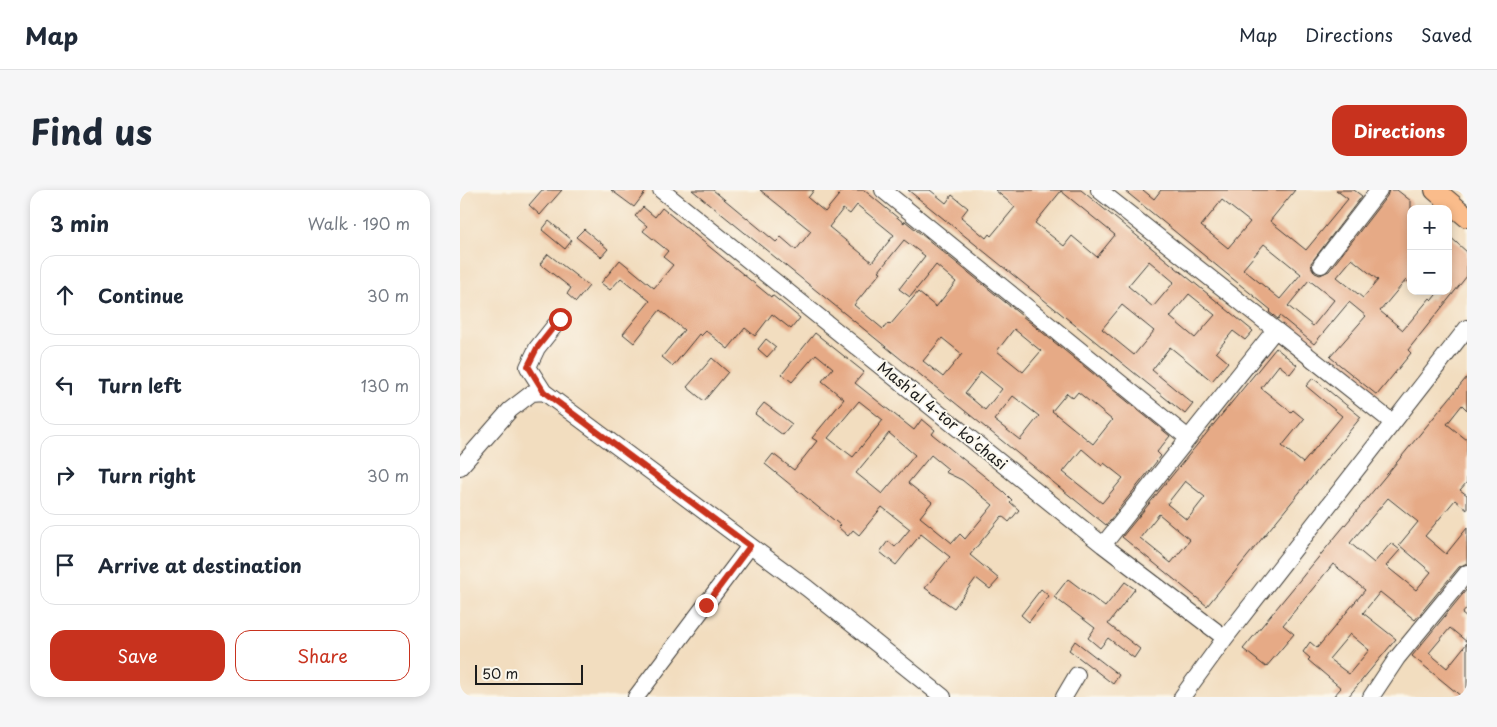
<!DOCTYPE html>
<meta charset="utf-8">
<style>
:root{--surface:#fff;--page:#f6f6f7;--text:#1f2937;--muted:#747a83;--line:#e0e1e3;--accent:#c8321e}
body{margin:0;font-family:"Playpen Sans",sans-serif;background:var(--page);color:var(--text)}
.controls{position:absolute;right:15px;top:15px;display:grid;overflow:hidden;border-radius:10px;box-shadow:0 2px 8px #0003}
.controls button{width:45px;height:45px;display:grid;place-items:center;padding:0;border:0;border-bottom:1px solid var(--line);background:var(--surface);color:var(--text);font:25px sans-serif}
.scale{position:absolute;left:15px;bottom:12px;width:108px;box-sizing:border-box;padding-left:5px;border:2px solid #1c1c1c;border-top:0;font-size:14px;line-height:18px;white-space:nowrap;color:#1c1c1c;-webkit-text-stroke:4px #fbf7ec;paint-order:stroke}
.stop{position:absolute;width:15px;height:15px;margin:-11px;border:4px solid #c8321e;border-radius:50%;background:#fff}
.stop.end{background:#c8321e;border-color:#fff;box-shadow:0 1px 5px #0008}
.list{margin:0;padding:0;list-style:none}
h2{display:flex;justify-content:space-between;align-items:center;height:65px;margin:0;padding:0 20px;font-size:21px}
h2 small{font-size:16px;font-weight:400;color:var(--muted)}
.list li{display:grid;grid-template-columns:32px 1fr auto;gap:15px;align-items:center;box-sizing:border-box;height:80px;margin:0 10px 10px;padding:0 10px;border:1px solid var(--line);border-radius:15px}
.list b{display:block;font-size:19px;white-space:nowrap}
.list em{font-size:16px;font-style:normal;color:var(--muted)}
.actions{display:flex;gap:10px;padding:15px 20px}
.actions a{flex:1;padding:11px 0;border:1px solid var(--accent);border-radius:15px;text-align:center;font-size:18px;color:var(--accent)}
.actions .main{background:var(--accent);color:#fff}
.icon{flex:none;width:28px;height:28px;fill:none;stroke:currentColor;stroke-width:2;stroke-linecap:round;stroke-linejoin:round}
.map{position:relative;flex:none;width:1007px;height:507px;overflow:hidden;border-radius:15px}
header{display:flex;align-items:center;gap:30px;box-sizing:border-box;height:70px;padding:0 25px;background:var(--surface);border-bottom:1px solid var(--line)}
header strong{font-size:24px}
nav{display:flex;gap:28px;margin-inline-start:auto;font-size:18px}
.intro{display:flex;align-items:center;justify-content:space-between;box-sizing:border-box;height:120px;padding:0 30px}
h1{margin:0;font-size:35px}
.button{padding:12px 22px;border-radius:15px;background:var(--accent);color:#fff;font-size:18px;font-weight:700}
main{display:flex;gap:30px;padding:0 30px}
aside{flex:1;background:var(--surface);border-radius:15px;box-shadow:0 2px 8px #0003}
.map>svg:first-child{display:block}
.building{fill:#e6aa86;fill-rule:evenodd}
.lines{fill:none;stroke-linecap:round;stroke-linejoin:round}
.minor-casing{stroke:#3c3934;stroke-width:18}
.major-casing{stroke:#3c3934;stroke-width:22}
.minor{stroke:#fff;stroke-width:16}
.major{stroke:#fabc8b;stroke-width:20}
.route{stroke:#c8321e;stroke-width:6}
.labels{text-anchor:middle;stroke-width:4;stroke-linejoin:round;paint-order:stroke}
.street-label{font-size:15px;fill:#1c1c1c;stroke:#fbf7ec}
</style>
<header>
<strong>Map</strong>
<nav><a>Map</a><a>Directions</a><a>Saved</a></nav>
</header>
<div class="intro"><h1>Find us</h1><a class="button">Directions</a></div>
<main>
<aside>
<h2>3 min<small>Walk · 190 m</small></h2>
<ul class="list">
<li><svg class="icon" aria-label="ahead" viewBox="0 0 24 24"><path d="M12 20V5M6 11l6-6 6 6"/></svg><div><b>Continue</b></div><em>30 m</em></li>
<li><svg class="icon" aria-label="left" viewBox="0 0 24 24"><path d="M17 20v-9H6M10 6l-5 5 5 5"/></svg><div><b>Turn left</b></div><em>130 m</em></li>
<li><svg class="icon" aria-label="right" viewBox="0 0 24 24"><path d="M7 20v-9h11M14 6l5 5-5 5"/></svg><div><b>Turn right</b></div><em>30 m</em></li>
<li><svg class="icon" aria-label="arrive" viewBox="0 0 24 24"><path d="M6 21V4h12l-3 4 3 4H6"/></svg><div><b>Arrive at destination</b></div></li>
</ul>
<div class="actions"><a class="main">Save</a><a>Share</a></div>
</aside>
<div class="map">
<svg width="1007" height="507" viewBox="0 0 1007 507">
<rect width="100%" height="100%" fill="#fbf7ec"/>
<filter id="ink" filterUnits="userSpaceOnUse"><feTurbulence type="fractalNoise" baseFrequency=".02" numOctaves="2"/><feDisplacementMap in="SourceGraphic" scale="10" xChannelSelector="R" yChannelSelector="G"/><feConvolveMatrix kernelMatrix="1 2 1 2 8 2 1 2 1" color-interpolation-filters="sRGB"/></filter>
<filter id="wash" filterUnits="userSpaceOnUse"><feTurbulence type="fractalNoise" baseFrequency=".0096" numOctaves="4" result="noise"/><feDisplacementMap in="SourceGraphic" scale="20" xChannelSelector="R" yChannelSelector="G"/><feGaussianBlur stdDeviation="1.12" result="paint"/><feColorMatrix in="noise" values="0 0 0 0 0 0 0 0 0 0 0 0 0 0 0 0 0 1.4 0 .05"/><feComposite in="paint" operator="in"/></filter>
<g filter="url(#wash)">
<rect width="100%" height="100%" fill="#f2ddbf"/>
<g id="blocks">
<path class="building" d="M82,0H102L80,25L69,15Z
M151,0H187L174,17Z
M232,0H253L316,52L321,47L336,60L351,41L300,0H354L348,8L365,22L383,0H404L444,33L445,31L710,246L697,262L701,266L646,335ZM397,15L434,45L412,72L369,37L383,19L390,24ZM444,50L465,66L439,99L450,107L476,75L496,92L476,117L458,102L430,135L428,133L423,139L394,115L421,82L419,81ZM554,139L581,161L563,182L537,161ZM482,148L502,164L483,187L463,171ZM521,182L542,199L525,220L505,203ZM618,202L652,230L633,254L592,221L607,203L613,208ZM553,206L579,226L560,250L534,230ZM622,259L642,276L644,273L663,288L642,313L603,282Z
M448,0H470L486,13L492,5L508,18L501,27L526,48L529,44L531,46L555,17L535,0H621L793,141L785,150L773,141L756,162L768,172L752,191L710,157L692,180L733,214L725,224ZM601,1L655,45L637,67L612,46L604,56L575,33ZM689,71L714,92L693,117L668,96ZM729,104L755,125L735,148L710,127ZM662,115L694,141L674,165L642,139Z
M664,0H683L694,9L701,0H835L810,31L846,60L888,9L876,0H894L902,6L851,73L852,78L855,83L860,85L869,81L927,6L929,0H937L951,11V94L946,90L920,121L943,140L970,108L972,110L979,101H988V45L1007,62V86L948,160L951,163L917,205L870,167L906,126L889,112L854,154L820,126L818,129L809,122L811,120ZM762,10L790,32L768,58L741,36ZM804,54L841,84L820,109L783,79ZM892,69L918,90L903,108L877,87ZM849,90L874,110L853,136L828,116Z
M183,17L195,27L202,18L311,107L312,105L340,128L331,139L312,124L295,146L285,138L268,159L246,141L241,146L239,144L213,176L202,167L224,140L200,120L174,153L163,144L190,111L161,88L150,100L141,93L160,70L194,98L213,75L203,67L208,61L183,41L187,36L175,26Z
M89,31L112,50L105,59L82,40Z
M124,39L148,59L141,67L116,47Z
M88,64L129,96L116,112L107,104L111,98L80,74Z
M355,143L404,182L395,193L454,240L462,229L475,240L472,244L544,302L552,310L550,312L559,320L549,332L542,326L510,365L539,389L530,399L516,388L494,418L465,398L490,367L461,344L436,375L420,362L428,351L435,357L450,339L422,317L399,345L393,340L388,346L378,337L380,335L305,274L313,264L334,280L357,251L352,248L384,209L362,191L373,178L356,164L332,192L322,184ZM399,211L423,230L393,267L368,248ZM429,243L455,265L422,304L396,283ZM471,265L488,279L485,282L502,290L533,315L505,349L500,344L492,353L460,327L472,312L448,293Z
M306,149L316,157L307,167L298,159Z
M816,158L837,175L830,184L819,175L801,198L831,222L833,220L844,229L822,256L843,273L882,226L846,196L853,188L901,227L747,416L662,347ZM725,291L745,307L727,330L707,314ZM699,324L730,350L711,373L680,348Z
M252,168L268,182L244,211L227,197Z
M1007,187V220L1002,215L987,234L1007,250V292L1000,300L1007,305V320L995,310L965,346L986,364L1007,338V373L999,377L955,430L920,402L903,423L936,449L888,507H873L881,498L848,470L850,468L843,462L850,452L857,458L905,400L873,374L823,435L834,444L806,477L783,459ZM928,308L958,332L939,355L971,382L956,400L926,376L940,360L931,353L914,373L890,353ZM890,444L909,460L889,484L869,469Z
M304,213L332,234L323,245L295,224Z
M608,389L645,417L665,392L675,399L648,434L680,459L674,468L648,448L640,458L628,448L635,438L594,407Z
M581,399L589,406L569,432L561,425Z
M1007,399V418L1002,424L1007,428V452L990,438L969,463L987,478L1007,453V507H1002L952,466Z
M615,451L659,485L653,494L609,460Z"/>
</g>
</g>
<g filter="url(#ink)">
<use href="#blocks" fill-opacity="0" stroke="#3c3934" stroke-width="1"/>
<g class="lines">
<defs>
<path id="minor" d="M201,0L643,355L765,448
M423,0L728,248
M639,0L932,232
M861,75L919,0
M84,202L68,177L77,158L100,129
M0,277L50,220L72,203L84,202L347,398L483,507
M643,355L815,140
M176,507L290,356
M604,507L617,485
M722,507L765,448L1007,138
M911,507L937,468L1007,383"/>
<path id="major" d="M975,0L1007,27"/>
</defs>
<use href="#minor" class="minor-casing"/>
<use href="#major" class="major-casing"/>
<use href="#minor" class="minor"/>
<use href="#major" class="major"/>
</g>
</g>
<g class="lines" filter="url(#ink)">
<path class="route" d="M100,129L77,158L68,176L84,202L290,356L246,415"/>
</g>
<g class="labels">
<g class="street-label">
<text transform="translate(482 226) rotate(39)" y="5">Mashʼal 4-tor koʼchasi</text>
</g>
</g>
</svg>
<div class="controls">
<button>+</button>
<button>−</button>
</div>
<div class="scale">50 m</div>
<div class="stop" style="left:100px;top:129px"></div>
<div class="stop end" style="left:246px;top:415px"></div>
</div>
</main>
